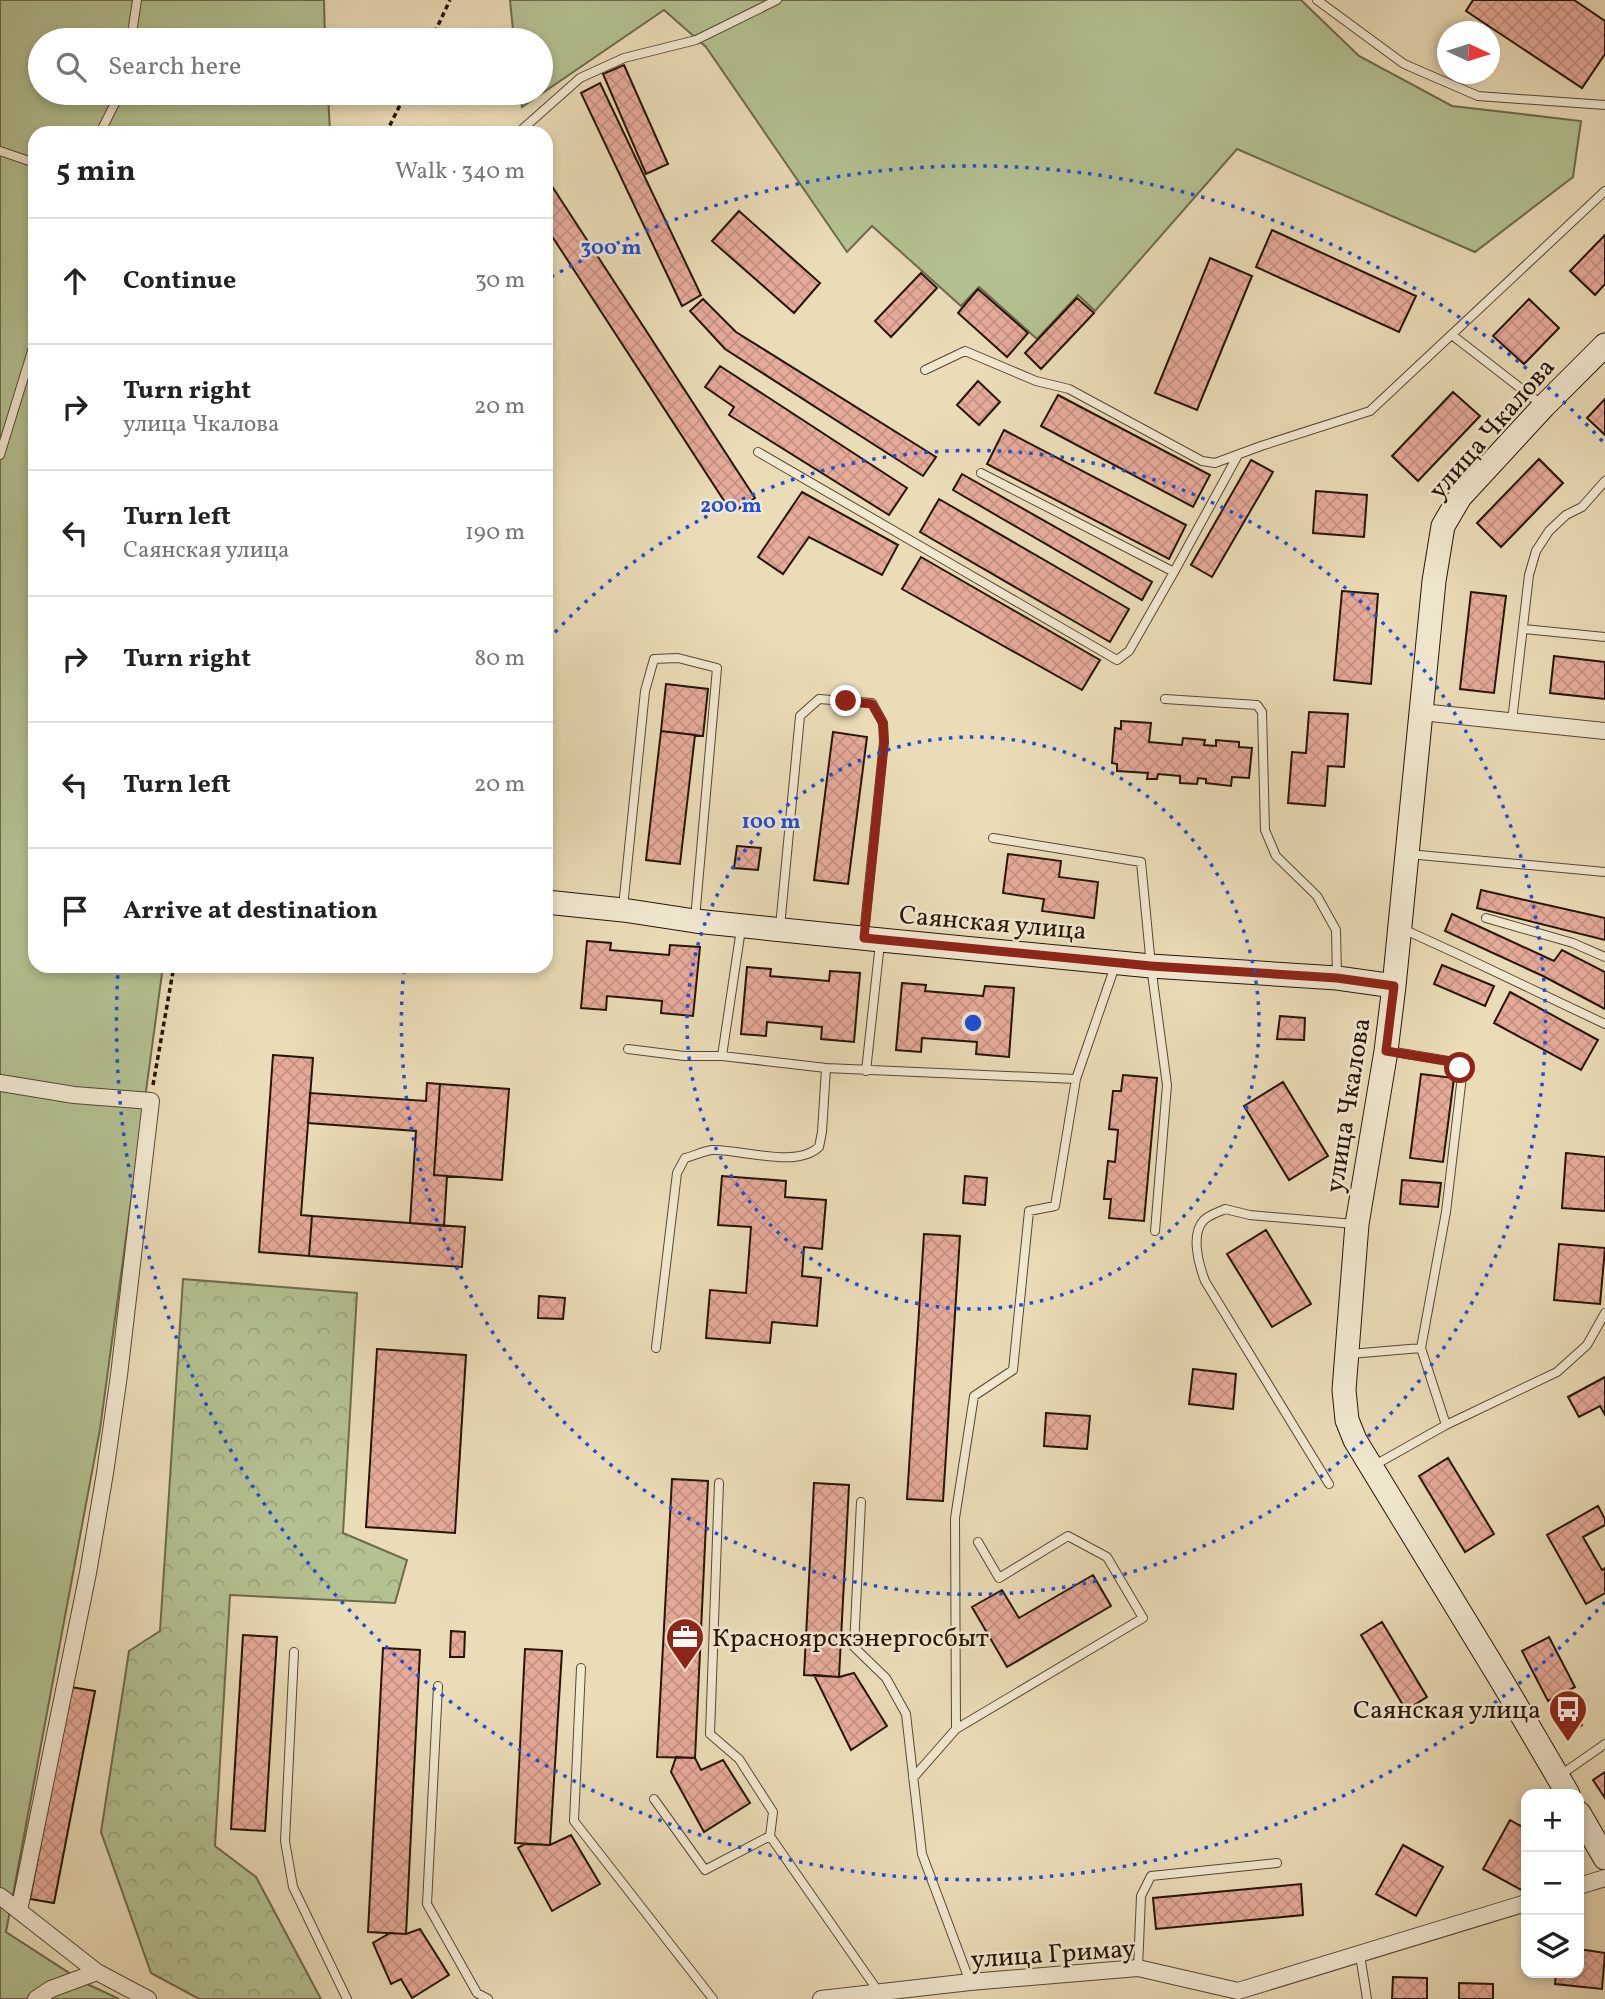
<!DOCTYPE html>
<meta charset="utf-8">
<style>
:root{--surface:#fff;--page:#f6f6f6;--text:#222;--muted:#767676;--line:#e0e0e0}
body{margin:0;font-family:Vollkorn,serif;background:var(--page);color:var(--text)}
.controls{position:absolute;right:21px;bottom:21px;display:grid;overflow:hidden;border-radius:14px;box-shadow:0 4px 10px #0003}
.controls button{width:63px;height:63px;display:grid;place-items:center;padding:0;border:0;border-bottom:2px solid var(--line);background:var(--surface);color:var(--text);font:35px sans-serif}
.compass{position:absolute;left:1437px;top:21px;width:63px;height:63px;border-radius:50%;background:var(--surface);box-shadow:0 4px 10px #0003;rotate:94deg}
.stop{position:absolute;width:21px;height:21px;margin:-16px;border:5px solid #8f2418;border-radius:50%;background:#fff}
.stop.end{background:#8f2418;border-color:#fff;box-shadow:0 2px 7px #0008}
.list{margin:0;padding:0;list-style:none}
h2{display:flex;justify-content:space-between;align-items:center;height:91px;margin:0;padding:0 28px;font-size:30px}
h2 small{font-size:23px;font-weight:400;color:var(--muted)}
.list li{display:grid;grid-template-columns:46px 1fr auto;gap:21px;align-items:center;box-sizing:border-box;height:126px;padding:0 28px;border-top:2px solid var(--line)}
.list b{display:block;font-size:26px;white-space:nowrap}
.list p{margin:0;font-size:23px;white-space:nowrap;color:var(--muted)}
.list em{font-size:23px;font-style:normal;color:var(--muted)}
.icon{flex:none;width:38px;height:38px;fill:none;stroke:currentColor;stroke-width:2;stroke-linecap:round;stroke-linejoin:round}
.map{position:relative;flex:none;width:1605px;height:1999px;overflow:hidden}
.search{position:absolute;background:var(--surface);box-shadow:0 4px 10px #0003;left:28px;top:28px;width:525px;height:77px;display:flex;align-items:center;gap:18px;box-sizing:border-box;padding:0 24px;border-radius:38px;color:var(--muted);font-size:26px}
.panel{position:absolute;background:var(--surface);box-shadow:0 4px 10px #0003;left:28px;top:126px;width:525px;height:847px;border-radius:21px}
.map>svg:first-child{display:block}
.forest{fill:url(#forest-crowns);stroke:#6c6b4c;stroke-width:2}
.garden{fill:#b4c191;stroke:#6c6b4c;stroke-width:2}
.building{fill:url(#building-cross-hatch);stroke:#251507;stroke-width:2}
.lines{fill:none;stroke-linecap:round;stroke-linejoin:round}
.lane-casing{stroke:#564733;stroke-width:10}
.street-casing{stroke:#564733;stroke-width:18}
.secondary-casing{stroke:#251507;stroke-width:25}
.path{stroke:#251507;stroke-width:3.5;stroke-dasharray:5 3.5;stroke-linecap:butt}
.lane{stroke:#f1e8d0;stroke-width:8}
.street{stroke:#f1e8d0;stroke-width:16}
.secondary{stroke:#f1e8d0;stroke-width:23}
.route{stroke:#8f2418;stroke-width:9}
.ring{fill:none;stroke:#1d4ed8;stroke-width:3.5;stroke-dasharray:3.5 7}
.labels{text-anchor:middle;stroke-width:5;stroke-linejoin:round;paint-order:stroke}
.street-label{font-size:26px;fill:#251507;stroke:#f1e8d0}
.poi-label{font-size:26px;fill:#251507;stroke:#f1e8d0;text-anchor:start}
.centre{fill:#1d4ed8;stroke:#f1e8d0;stroke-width:3.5}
.ring-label{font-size:21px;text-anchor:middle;font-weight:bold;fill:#1d4ed8;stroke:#f1e8d0;stroke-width:5;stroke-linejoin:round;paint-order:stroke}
</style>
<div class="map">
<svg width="1605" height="1999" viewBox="0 0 1605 1999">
<defs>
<pattern id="forest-crowns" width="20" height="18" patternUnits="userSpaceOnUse" patternTransform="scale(1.75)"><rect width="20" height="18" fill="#b4c191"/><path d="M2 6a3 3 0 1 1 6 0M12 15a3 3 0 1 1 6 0" fill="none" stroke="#9ba57c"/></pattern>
<pattern id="building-cross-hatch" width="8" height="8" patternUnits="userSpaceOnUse" patternTransform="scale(1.75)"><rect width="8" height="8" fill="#e7ab9a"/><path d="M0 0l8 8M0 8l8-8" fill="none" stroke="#c69283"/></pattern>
</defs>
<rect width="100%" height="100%" fill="#eadcb7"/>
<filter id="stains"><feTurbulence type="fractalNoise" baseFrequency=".00286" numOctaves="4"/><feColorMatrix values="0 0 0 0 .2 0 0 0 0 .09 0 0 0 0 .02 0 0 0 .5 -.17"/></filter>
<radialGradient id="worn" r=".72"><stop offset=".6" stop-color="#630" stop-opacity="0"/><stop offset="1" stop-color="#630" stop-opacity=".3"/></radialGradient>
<path class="forest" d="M183,1279L357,1293L343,1533L407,1560L395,1603L230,1595L215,1846L256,1877L321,1999H199L151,1973L101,1832L129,1651L160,1631Z"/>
<path class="garden" d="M0,0H324L325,40H40V93H328L330,133H35V966H163L100,1429L6,1932L85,1983L119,1999H0Z
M510,0H1301L1359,56L1452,106L1581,121L1573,177L1475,252L1237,149L1095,311L1078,295L1037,339L979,287L961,306L872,226L847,252L706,47L664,10L522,107L520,93H541V40H514Z"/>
<path class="building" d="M1473,0H1574L1605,21V54L1582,88L1466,11Z
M624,65L668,164L646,174L603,74Z
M600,83L701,295L682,306L581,93Z
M546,177L755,498L732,513L546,227Z
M739,211L820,283L794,313L712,241Z
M1272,230L1416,296L1399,332L1256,267Z
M1605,235V284L1595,295L1570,271Z
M1210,258L1252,276L1197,410L1155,393Z
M921,273L937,288L891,337L875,321Z
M978,289L1028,333L1007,357L958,313Z
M1077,298L1094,313L1041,369L1025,353Z
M703,299L736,332L936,457L923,476L725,349L690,311Z
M1529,299L1559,328L1524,364L1493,336Z
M720,366L907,488L889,515L729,415L734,407L705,387Z
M978,381L1000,402L979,425L957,405Z
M1453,392L1480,416L1418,481L1392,456Z
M1058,395L1210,475L1193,507L1041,426Z
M1605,399V435L1587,418Z
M1004,430L1186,525L1169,559L987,464Z
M1539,459L1563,483L1501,547L1477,523Z
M1251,460L1273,472L1212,577L1191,565Z
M962,474L1152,582L1142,600L953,490Z
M1316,491L1367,495L1364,537L1313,533Z
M802,492L898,545L882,575L809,537L783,574L758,557Z
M939,499L1129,609L1110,642L920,532Z
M921,557L1100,660L1082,690L902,589Z
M1342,591L1378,594L1371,684L1334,680Z
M1471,592L1506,596L1494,693L1460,689Z
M1554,656L1605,662V699L1550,693Z
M666,684L708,689L703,736L661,731Z
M1309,712L1348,714L1344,767L1328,766L1325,806L1288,803L1292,752L1306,753Z
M1121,721L1151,723L1149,742L1182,745L1183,738L1205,740L1204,745L1216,746V740L1239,742V747L1252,748L1249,778L1232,777L1231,786L1206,783V779L1198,778L1197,784L1180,783V776L1158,774L1157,779H1147L1148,773L1117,771V764L1112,763L1115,728L1121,729Z
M661,731L695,735L680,864L646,860Z
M833,732L867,737L848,884L814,880Z
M737,846L761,848L758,870L734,868Z
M1008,854L1061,861L1059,877L1098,882L1094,918L1042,911L1044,899L1003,893Z
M1481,890L1605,918V940L1477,908Z
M1452,914L1554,961L1562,950L1605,972V1009L1543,976L1445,931Z
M587,941L611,943L610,950L669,955L670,945L700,947L693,1016L661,1013L662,1001L607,996L606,1010L581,1008Z
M1442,965L1494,986L1485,1006L1434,984Z
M747,967L771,969L770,976L829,981L830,971L860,973L854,1042L821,1039L822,1027L767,1022L766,1036L741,1034Z
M902,983L926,985L925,991L983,996L985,986L1014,988L1009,1057L976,1054L977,1042L922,1038L921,1052L896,1050Z
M1510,992L1598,1040L1581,1070L1494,1023Z
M1280,1016L1305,1018L1304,1040L1277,1039Z
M273,1055L313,1058L301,1215L312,1216L309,1256L259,1252Z
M1421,1074L1454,1078L1443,1162L1410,1158Z
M1123,1075L1157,1078L1144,1221L1109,1218L1111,1199H1104L1108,1161L1115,1162L1118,1130L1109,1129L1113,1091H1121Z
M1283,1082L1328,1156L1289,1180L1244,1106Z
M427,1083L440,1084L434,1175L447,1176L444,1226L410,1223L416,1131L308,1123L310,1093L426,1101Z
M440,1084L509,1089L502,1180L434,1175Z
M1566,1153L1605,1157V1211L1562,1208Z
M722,1176L786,1181L785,1197L826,1200L822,1249L804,1247L802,1276L821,1278L817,1326L772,1322L770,1343L706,1338L710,1290L746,1293L751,1227L718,1225Z
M965,1176L987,1178L985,1205L963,1203Z
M1402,1180L1441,1183L1438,1207L1400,1204Z
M312,1216L465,1227L462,1267L309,1256Z
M1266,1230L1311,1304L1272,1327L1227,1254Z
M924,1234L960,1236L943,1501L907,1499Z
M1559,1244L1605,1248L1600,1304L1554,1300Z
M539,1296L565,1298L563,1319L538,1318Z
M377,1349L466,1355L455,1533L366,1527Z
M1193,1369L1236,1374L1233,1409L1189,1404Z
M1605,1377V1415L1600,1406L1579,1417L1568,1397Z
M1046,1413L1090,1416L1087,1449L1044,1446Z
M1448,1458L1494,1534L1465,1552L1419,1476Z
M672,1479L708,1481L695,1758L657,1757Z
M814,1483L849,1485L839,1677L804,1675Z
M1598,1506L1605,1519V1525L1583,1537L1602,1570L1605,1568V1593L1586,1604L1547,1535Z
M1093,1575L1111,1606L1007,1667L972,1607L1002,1590L1019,1618Z
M1382,1622L1427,1697L1406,1710L1361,1635Z
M451,1631L465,1632L464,1657H450Z
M243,1635L277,1637L265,1831L231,1829Z
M1549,1637L1575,1687L1548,1701L1522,1651Z
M383,1648L420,1650L406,1934L368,1932Z
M525,1649L562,1651L550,1845L515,1843Z
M854,1673L887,1726L851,1750L814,1675L839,1677Z
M71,1687L95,1691L54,1903L30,1899Z
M1575,1714L1582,1725L1572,1731L1565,1720Z
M676,1757L695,1758L701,1770L723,1760L750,1803L704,1832L671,1772Z
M1605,1772V1798L1593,1780Z
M1510,1820L1526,1829V1886L1523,1891L1483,1869Z
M571,1835L600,1884L552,1911L518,1848L525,1844L550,1845Z
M1403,1845L1443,1867L1416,1916L1376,1894Z
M1301,1884L1303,1915L1156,1929L1153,1898Z
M420,1929L449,1975L412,1998L401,1979L391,1984L373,1943L390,1933L406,1934Z
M1579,1949L1605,1953L1602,1989L1555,1984L1556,1973H1579Z
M1393,1977L1427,1978V1999H1392Z
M1459,1983L1493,1984V1999H1459Z"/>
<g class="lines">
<defs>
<path id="lane" d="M1317,0L1404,64L1478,96L1605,105
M131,40L137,0
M100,133L120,93
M518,133L580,78L624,58L696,40L777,0
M0,151L35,163
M1452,335L1541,404
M925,370L965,351L1036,381L1069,389L1202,461L1215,463L1261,446L1370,411L1605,191
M758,452C877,522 998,590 1117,660L1129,651L1174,572
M0,455L35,341
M981,473L1174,572L1238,455
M1523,629L1605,637
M1165,699L1257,705L1262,712L1265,830L1276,856L1317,896L1336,930L1337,975
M1512,721L1529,575L1536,551L1549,531L1566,515L1582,507L1605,481
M993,838L1141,862L1151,966L1167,1085L1155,1231
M1408,854L1605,872
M623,907L645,691L654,659L678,658L717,668L695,919
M1486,918L1573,943L1605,957
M780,927L800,716L819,699L872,703L883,723L884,742L864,935
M741,929L722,1056L826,1068
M1403,929L1462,956L1605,1024
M628,1049L684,1056H722
M1389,1051L1454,1062L1459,1068L1462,1076L1446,1212L1421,1348
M866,1071L880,943
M656,1348L677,1173L685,1158C694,1156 703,1151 712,1150C743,1149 795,1169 819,1147L822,1132L826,1068L1076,1079
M1350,1354L1421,1348L1446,1425
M1373,1466L1446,1425L1557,1372L1587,1345L1605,1313
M719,1483L710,1734L739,1759L773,1812L770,1836L878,1991
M1329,1484L1205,1281C1199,1265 1190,1234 1204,1220C1209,1215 1219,1212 1225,1209L1250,1215L1354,1224
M861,1502L854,1647L886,1678L906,1714L922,1854L970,1982
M294,1652L285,1841L293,1887L347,1999
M581,1668L574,1821L713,1999
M438,1686L427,1904L477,1993L488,1999
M956,1729L955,1518L974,1396L1013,1370L1029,1211L1055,1206L1076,1079L1115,966
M1559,1776L1605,1744
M913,1778L956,1729L1143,1618L1107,1557L1068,1536L999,1578L978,1542
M654,1799L705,1870L770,1836
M1360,1955L1367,1999
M1138,1968L1141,1896L1151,1876L1277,1863"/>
<path id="street" d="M1421,712L1605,731
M0,1083L74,1095L151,1101L119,1375L105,1473L88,1573L19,1911
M1579,1886L1605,1878
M0,1896L97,1972L148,1999
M36,1999L51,1989L97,1972
M821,1999L970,1982L1138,1968L1238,1991L1526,1903"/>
<path id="secondary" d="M546,902L623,910L695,921L881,940L1151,966L1337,978L1394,986
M1568,1794L1503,1683L1355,1440L1347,1420L1344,1390L1357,1224L1386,1051L1394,986L1434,581L1443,526L1460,497L1544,406L1605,345
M1579,1813L1605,1858"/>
</defs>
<use href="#lane" class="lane-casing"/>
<use href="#street" class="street-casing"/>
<use href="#secondary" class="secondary-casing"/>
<path class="path" d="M431,40L450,0
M386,133L406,93
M153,1085L174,966"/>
<use href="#lane" class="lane"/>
<use href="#street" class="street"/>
<use href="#secondary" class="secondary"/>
</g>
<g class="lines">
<path class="route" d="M846,701L872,704L883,723L884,742L864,938L1151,966L1337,978L1394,986L1386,1051L1454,1062L1460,1068"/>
</g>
<g class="ring">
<circle cx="973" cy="1023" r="286"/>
<path d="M548 640A572 572 0 1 1 404 968"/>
<path d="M1605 1602A857 857 0 0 1 118 971M551 277A857 857 0 0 1 1605 444"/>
</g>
<defs>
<symbol id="office-pin" viewBox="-11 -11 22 30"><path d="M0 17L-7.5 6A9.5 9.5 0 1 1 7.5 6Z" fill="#8f2418" stroke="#f1e8d0"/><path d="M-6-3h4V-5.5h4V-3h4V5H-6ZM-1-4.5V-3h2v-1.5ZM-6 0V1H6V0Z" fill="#fff"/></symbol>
<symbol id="bus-pin" viewBox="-11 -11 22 30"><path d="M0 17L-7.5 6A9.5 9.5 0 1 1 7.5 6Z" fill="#8f2418" stroke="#f1e8d0"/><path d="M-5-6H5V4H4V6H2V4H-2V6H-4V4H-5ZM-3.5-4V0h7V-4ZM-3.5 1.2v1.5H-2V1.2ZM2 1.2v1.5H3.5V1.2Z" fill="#fff"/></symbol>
</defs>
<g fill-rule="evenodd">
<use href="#office-pin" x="663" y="1615" width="44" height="60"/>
<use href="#bus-pin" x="1546" y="1687" width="44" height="60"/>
</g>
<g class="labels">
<g class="street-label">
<text transform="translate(1491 428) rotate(-49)" y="9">улица Чкалова</text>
<text transform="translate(993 922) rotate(5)" y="9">Саянская улица</text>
<text transform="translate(1347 1105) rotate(-81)" y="9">улица Чкалова</text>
<text transform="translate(1053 1953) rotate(-4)" y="9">улица Гримау</text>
</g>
<g class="poi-label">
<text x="712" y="1646">Красноярскэнергосбыт</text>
<text x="1541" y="1718" text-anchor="end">Саянская улица</text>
</g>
</g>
<circle cx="973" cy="1023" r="10" class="centre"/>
<g class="ring-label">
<text x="611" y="254">300 m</text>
<text x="731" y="512">200 m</text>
<text x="771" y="828">100 m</text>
</g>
<rect width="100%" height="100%" filter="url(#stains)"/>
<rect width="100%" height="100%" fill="url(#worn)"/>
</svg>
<div class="controls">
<button>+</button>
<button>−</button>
<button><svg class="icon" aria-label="layers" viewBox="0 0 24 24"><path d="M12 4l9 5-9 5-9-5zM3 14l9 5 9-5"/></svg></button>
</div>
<svg class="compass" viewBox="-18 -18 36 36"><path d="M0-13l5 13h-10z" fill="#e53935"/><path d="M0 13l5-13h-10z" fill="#767676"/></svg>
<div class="stop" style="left:1460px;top:1068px"></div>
<div class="stop end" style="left:846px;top:701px"></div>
<div class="search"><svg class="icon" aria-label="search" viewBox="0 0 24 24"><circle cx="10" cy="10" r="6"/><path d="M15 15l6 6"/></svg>Search here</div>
<section class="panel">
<h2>5 min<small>Walk · 340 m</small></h2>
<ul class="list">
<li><svg class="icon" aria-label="ahead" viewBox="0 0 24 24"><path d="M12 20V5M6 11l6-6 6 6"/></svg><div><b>Continue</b></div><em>30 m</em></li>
<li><svg class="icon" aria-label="right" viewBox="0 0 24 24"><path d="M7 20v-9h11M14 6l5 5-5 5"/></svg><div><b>Turn right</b><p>улица Чкалова</p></div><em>20 m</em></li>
<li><svg class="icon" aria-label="left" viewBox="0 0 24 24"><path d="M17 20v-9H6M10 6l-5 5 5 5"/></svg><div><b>Turn left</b><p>Саянская улица</p></div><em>190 m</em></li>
<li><svg class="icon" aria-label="right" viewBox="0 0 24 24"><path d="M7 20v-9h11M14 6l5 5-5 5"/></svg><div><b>Turn right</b></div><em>80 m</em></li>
<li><svg class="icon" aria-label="left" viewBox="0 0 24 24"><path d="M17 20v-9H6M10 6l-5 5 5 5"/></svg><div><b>Turn left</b></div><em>20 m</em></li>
<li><svg class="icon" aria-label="arrive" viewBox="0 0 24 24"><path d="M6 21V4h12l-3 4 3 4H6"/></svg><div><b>Arrive at destination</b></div></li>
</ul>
</section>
</div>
